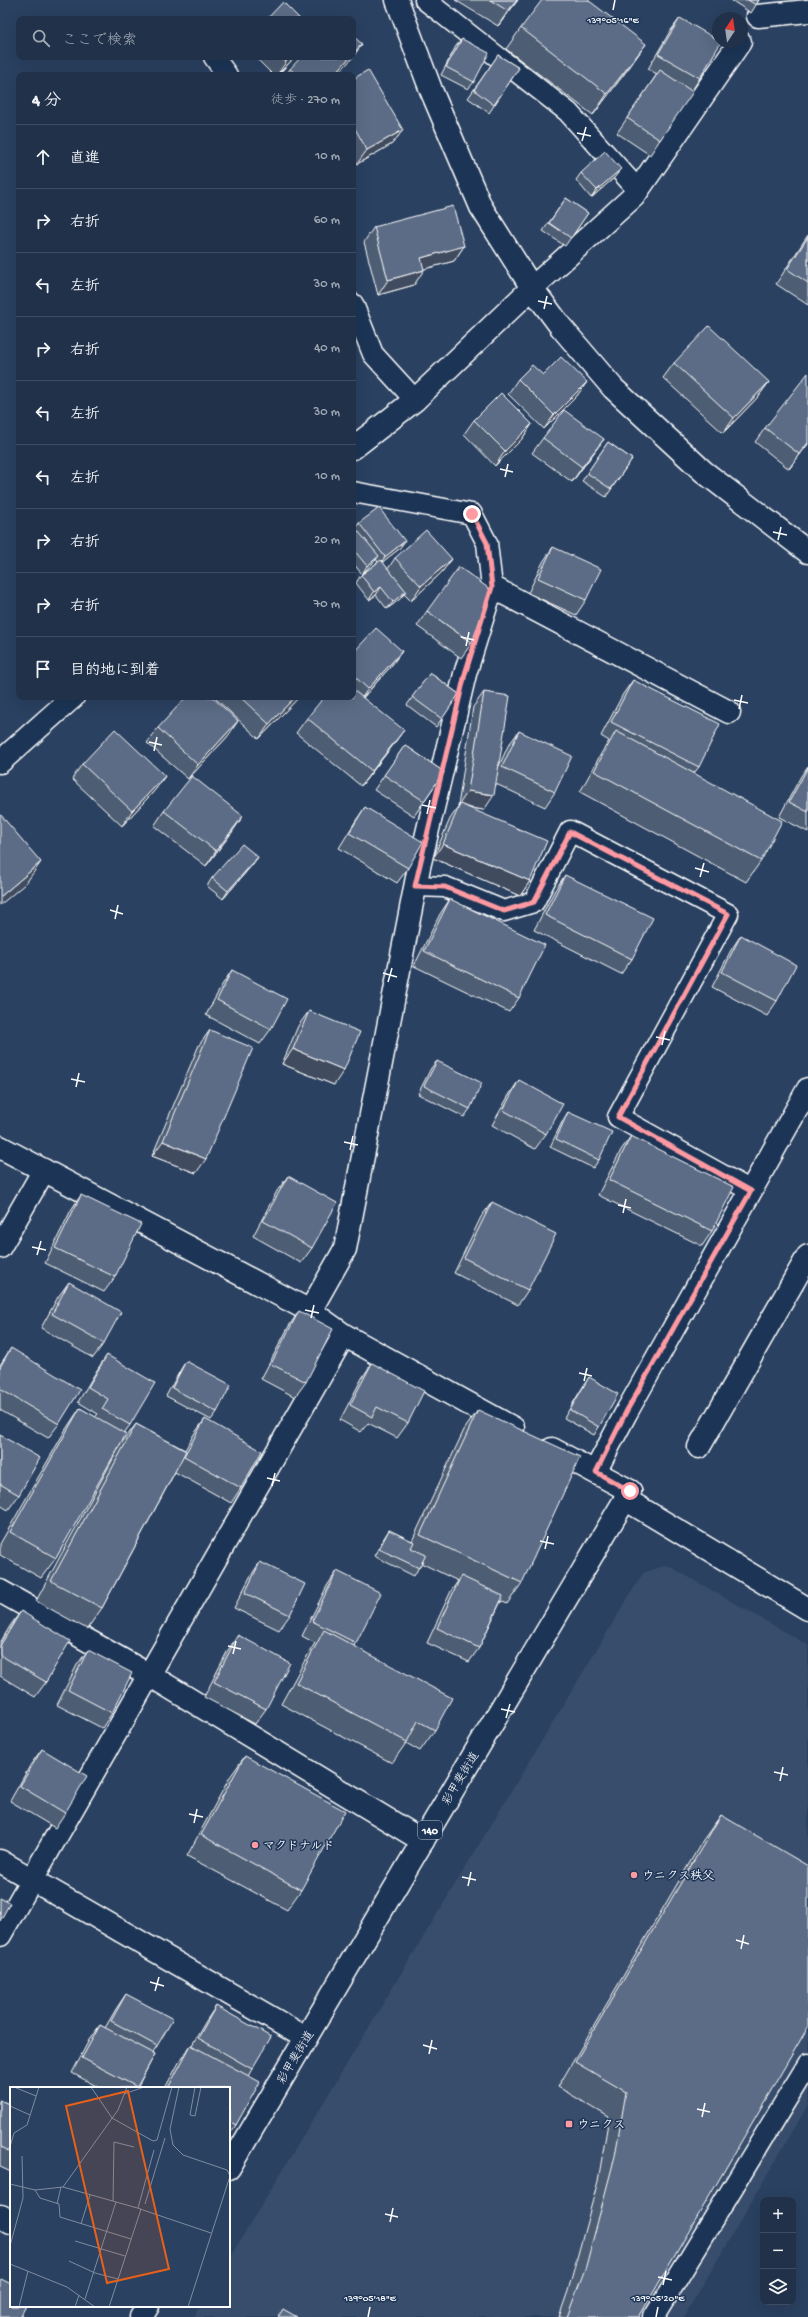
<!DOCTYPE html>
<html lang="ja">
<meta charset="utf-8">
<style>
:root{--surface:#203149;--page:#2d3d53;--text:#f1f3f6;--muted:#a2a9b4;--line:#3d4c61}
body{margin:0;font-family:"Gochi Hand","Klee One",sans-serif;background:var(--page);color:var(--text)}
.controls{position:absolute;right:12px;bottom:12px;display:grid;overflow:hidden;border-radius:8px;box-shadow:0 4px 16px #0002}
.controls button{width:36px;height:36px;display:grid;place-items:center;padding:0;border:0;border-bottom:1px solid var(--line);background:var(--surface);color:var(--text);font:20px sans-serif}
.compass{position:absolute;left:712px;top:12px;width:36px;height:36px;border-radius:50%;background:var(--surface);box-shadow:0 4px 16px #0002;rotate:13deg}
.stop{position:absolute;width:12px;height:12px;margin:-9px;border:3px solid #ff9aa2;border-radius:50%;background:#fff}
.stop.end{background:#ff9aa2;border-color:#fff;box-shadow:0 1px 4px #0008}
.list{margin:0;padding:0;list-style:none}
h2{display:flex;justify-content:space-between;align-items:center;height:52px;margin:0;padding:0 16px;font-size:17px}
h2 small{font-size:13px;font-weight:400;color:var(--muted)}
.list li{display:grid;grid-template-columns:26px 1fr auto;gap:12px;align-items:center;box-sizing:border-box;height:64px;padding:0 16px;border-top:1px solid var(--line)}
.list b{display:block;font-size:15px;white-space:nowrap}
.list em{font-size:13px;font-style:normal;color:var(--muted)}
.icon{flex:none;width:22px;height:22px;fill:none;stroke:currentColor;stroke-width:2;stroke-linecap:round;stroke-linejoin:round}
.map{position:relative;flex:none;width:808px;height:2317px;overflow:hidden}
.search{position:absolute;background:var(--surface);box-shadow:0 4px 16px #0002;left:16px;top:16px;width:340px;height:44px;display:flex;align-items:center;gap:10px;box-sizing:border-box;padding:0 14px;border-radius:8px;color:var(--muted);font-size:15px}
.panel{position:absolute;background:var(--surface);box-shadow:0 4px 16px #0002;left:16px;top:72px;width:340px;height:628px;border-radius:8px}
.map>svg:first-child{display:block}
.built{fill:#394e6c}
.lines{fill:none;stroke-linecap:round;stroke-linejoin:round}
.service-casing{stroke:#fff;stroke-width:23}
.minor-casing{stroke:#fff;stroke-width:25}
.tertiary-casing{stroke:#fff;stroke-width:25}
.trunk-casing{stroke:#fff;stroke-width:25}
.service{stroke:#1d3557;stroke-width:20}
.minor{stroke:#1d3557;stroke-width:22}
.tertiary{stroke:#1d3557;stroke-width:22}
.trunk{stroke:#1d3557;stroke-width:22}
.wall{fill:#4e5d73;stroke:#fff}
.shaded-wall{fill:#404c5e;stroke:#fff}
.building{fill:#5b6c86;stroke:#fff}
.route{stroke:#ff9aa2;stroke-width:5}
.ticks{fill:none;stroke:#fff;stroke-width:1.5}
.poi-dot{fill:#ff9aa2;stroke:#1d3557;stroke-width:1.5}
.labels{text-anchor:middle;stroke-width:3;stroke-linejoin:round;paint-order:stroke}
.shield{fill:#1d3557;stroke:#bbc2cd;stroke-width:1}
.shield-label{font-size:11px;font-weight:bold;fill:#fff}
.street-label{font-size:12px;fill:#fff;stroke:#1d3557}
.poi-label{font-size:12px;font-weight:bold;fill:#fff;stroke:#1d3557;text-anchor:start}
.inset-road{fill:none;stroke:#7f8da0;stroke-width:1}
.view{fill:#e96118;fill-opacity:0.15;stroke:#e96118;stroke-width:2}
.inset-edge{fill:none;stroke:#fff;stroke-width:2}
.ticks-label{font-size:10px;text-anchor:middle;fill:#fff;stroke:#1d3557;stroke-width:3;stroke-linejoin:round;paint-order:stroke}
</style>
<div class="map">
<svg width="808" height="2317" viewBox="0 0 808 2317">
<rect width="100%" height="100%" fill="#2a4161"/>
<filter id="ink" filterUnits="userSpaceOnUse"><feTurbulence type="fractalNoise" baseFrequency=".025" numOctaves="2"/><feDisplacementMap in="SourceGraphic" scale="8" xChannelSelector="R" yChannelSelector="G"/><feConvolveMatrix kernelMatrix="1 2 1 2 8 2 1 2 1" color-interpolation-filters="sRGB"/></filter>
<g filter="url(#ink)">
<path class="built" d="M667,1565L808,1645V2105L684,2317H194L200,2306H229V2259L643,1573Z"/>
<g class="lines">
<defs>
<path id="service" d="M425,0L568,112L638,190
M214,57L227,75
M353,304L373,354L415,400
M353,492L472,514L487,543L492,587
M415,886L445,887L504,911L534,902L570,831L728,914L618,1117L751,1191
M654,2317L808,2064"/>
<path id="minor" d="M397,0L431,90L481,207L532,288L561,327L613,388L704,472L808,552
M758,16L808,11
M353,448L415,400L532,288L634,196L740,42
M0,762L73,697
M0,1147L310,1311L344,1335L513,1428
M0,1247L44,1170
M310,1311L345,1249L419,867L465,674L492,587L729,712
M699,1447L808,1256
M552,1449L630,1491
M595,1472L626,1413L808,1089
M0,1591L151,1676L423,1841
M0,1861L306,2038
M0,1935L344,1335
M0,2216L11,2222"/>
<path id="tertiary" d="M625,1499L808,1609"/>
<path id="trunk" d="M229,2168L630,1491
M141,2317L148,2306"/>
</defs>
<use href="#service" class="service-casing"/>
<use href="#minor" class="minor-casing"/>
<use href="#tertiary" class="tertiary-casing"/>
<use href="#trunk" class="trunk-casing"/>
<use href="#service" class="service"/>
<use href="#minor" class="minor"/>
<use href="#tertiary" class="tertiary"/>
<use href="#trunk" class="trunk"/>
</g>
<path class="wall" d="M455,0H518L498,26Z
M731,0H759L751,13Z
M680,18L700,78L650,155L617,133L657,74L648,69L669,33Z
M521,28L631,65L593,115L506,49Z
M462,39L474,82L468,89L441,75L456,46Z
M498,55L519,68L489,113L468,98Z
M255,57H295L278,75H273Z
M351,59L337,75H286L290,69Z
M353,79L403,130L392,144L357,164L353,157Z
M581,173L615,177L591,198L576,180Z
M566,198L588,213L565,246L543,231Z
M374,227L464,246L454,261L424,269L414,285L378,295L364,242Z
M808,235V305L776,284Z
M674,363L769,382L758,397L723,433L663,378Z
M543,375L587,382L576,397L544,429L508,394L518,379Z
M474,420L532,424L522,439L495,466L464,434Z
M765,428L808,444L789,469L755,442Z
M543,438L604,439L572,482L532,453Z
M608,442L632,459L606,497L582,481Z
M359,523L399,549L382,562L388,569L395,558L452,559L441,573L411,601L404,594L400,599L387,609L376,595L369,600L356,583L361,575L378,562L376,559L373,563L362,574L353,563V525L356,528Z
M553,547L586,600L576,615L528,593L543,562Z
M427,611L472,643L461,658L417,626Z
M402,651L391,666L363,698L393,745L361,786L296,733L307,718L353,697V653Z
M430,673L459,694L436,727L407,705Z
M633,680L699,767L694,773L761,861L746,882L580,792L602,752L609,741L601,736L623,694Z
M484,692L499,766L508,746L519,731L555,792L545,807L496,784L484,810L469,808L530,881L520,896L433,858L450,819L459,806H458L473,707Z
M214,697H299L259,739Z
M158,728L228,736L188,779L147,743Z
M405,745L444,772L414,816L374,790Z
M82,764L165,776L155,790L122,826L72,779Z
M808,766V832L779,817L801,776Z
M365,807L408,868L397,883L339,848L355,822Z
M164,811L233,831L206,866L154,826Z
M258,857L252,865L223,899L207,886L212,878Z
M565,875L632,959L621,974L534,930L555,890Z
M450,899L519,998L509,1012L414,966L440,914Z
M741,935L777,1001L767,1016L712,987L731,950Z
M232,970L271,1029L260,1044L206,1015L222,985Z
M309,1011L334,1085L282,1064L298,1026Z
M210,1030L196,1173L152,1156L199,1045Z
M437,1061L470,1109L464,1117L418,1094L431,1068Z
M519,1080L546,1134L535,1149L492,1125L509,1095Z
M568,1112L599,1160L593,1168L550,1147L563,1120Z
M631,1136L712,1231L702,1246L598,1195L621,1150Z
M288,1176L312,1248L301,1263L253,1236L277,1191Z
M81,1195L115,1277L104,1292L45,1263L71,1210Z
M492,1202L528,1290L518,1305L454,1273L481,1217Z
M69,1282L104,1343L93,1358L41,1328L58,1297Z
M299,1311L306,1382L295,1397L261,1379L289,1326Z
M11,1348L59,1424L48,1438L0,1410V1365Z
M107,1355L130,1425L124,1433L56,1558L41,1578L0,1555V1544L66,1429L80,1408L95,1417L98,1414L78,1402L97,1370Z
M186,1361L217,1412L211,1420L166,1396L181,1369Z
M372,1363L408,1423L397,1438L368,1423L361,1432L340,1420L362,1378Z
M589,1377L599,1427L594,1435L564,1418L584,1385Z
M478,1410L522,1583L507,1604L501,1601L479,1648L469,1662L427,1643L451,1591L458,1581L421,1563L414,1576L374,1556L384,1538L389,1530L412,1541L464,1430Z
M205,1419L241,1488L231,1503L175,1472L102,1608L87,1629L36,1601L121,1444L136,1424L185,1450L194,1434Z
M0,1435L19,1495L8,1510L0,1505Z
M260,1562L290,1615L279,1630L234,1608L250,1577Z
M337,1571L356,1643L354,1645L435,1730L420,1751L406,1743L392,1763L281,1704L310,1651L315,1643L302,1636L327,1586Z
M21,1611L46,1682L35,1697L0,1676V1643L10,1626Z
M238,1635L266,1709L255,1724L204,1697L228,1650Z
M88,1650L112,1713L102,1728L57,1705L77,1665Z
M42,1749L65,1813L55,1828L10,1801L31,1764Z
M245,1756L301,1890L287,1910L187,1856L230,1777Z
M721,1815L639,2317H559L568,2291L598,2181L609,2117L558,2087L703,1840Z
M126,1994L157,2046L153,2052L155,2054L137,2088H100L72,2073L89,2040L100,2025L105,2028L116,2009Z
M216,2006L252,2069L248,2076L236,2125L229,2135V2088H165L181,2059L191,2045H192L206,2021Z
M0,2100L11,2105V2172L0,2167Z"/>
<path class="shaded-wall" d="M517,0H518L498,26L508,11Z
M362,44L353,57V54Z
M646,44L631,65L593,115L607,94Z
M291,57H295L277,75L286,62Z
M350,57H353L337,75H334Z
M403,130L392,144L357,164L367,150Z
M621,169L615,177L591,198L597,190Z
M464,246L454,261L410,273L421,258Z
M424,270L414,285L378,295L388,280Z
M587,382L576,397L544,429L554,415Z
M769,382L758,397L723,433L734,418Z
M532,424L522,439L495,466L505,451Z
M604,439L593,454L572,482L582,467Z
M808,443V444L789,469L799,454Z
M405,541L399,549L380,564L385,557Z
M379,556L373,563L362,574L367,566Z
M452,559L441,573L411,601L421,586Z
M381,587L376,595L369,600L374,592Z
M406,591L400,599L387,609L393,602Z
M402,651L391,666L358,703L368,689Z
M295,697H299L259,739L269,724Z
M238,721L228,736L188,779L198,765Z
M404,730L393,745L361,786L372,771Z
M165,776L155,790L122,826L132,811Z
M468,791L494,795L484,810L459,806L460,804L459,806H458Z
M243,816L233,831L206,866L216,851Z
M443,844L530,881L520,896L433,858Z
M258,857L252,865L223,899L228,891Z
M41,862L26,883L0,905V897Z
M293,1049L344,1070L334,1085L282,1064Z
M163,1141L206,1159L196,1173L152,1156Z"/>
<path class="building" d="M490,0H517L508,11Z
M542,0H588L646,44L607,94L521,28Z
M748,0H759L756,5Z
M283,2L300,19H267Z
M680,18L718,40V42H721L700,78L658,54Z
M353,36L362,44L353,54Z
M462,39L489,53L474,82L446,67Z
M498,55L519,68L494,105L474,90Z
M280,57H291L286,62Z
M301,57H350L334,75H297L290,69Z
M368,70L403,130L367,150L353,125V79Z
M660,70L693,92L660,140L627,118Z
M605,151L621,169L597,190L581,173Z
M566,198L588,213L571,238L549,223Z
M453,206L464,246L421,258L424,270L388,280L374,227Z
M808,237V283L787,269Z
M709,326L769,382L734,418L674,363Z
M561,357L587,382L554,415L518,379L532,365L543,375Z
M808,373V443L799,454L765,428Z
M501,393L532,424L505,451L474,420Z
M564,410L604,439L582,467L543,438Z
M608,442L632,459L611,489L587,473Z
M379,508L405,541L385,557L359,523Z
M353,525L379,556L367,566L353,549Z
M426,530L452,559L421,586L395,558Z
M553,547L601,569L586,600L538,578Z
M381,560L406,591L393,602L381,587L374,592L361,575Z
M459,567L491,590L472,643L427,611Z
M376,628L402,651L368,689L353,675V653Z
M430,673L459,694L442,719L412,697Z
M633,680L720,724L699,767L611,722Z
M353,690L404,730L372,771L307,718L324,697H353Z
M484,692L510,696L494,795L468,791Z
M186,697H212L238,721L198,765L158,728Z
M240,697H295L269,724Z
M115,729L165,776L132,811L82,764Z
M519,731L572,756L555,792L502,767Z
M616,731L782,821L761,861L594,771Z
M405,745L444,772L424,801L384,775Z
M808,767V812L789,802Z
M192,776L243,816L216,851L164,811Z
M460,804L547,841L530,881L443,844Z
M365,807L423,842L408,868L349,833Z
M0,814L41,862L0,897Z
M242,844L258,857L228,891L212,878Z
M565,875L653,918L632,959L545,915Z
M450,899L545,945L519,998L424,951Z
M741,935L796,965L777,1001L722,972Z
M232,970L287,999L271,1029L217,1000Z
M309,1011L360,1032L344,1070L293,1049Z
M210,1030L253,1048L206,1159L163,1141Z
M437,1061L482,1083L470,1109L424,1086Z
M519,1080L563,1104L546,1134L503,1110Z
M568,1112L612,1132L599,1160L556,1139Z
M631,1136L734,1187L712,1231L609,1180Z
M288,1176L337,1203L312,1248L263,1221Z
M81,1195L141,1224L115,1277L55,1248Z
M492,1202L556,1234L528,1290L464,1258Z
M69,1282L121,1312L104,1343L52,1314Z
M299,1311L333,1329L306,1382L271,1364Z
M11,1348L80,1390L59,1424L0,1389V1367Z
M107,1355L155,1383L130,1425L102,1409L108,1399L88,1387Z
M186,1361L231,1385L217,1412L172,1388Z
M372,1363L424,1391L408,1423L377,1407L372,1417L350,1405Z
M589,1377L618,1394L599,1427L570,1410Z
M80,1408L126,1434L56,1558L10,1532Z
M478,1410L580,1457L522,1583L420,1535Z
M205,1419L262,1451L241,1488L184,1456Z
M136,1424L186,1451L102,1608L51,1581Z
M0,1435L40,1458L19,1495L0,1484Z
M389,1530L414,1542L411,1548L426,1555L419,1568L379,1549Z
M260,1562L305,1584L290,1615L245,1593Z
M337,1571L381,1593L356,1643L312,1621Z
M461,1576L503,1596L479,1648L437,1628Z
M21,1611L70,1641L46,1682L0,1655V1646Z
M324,1630L452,1698L435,1730L418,1721L407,1742L296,1683Z
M238,1635L290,1663L266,1709L214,1682Z
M88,1650L132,1673L112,1713L68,1690Z
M42,1749L87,1776L65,1813L20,1786Z
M245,1756L345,1811L301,1890L201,1835Z
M721,1815L808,1866V2027L639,2317H567L586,2266L615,2156L626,2092L575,2062Z
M0,1898L10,1903L0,1921Z
M126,1994L173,2019L157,2046L111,2021Z
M216,2006L271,2037L252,2069L198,2038Z
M100,2025L155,2054L137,2087L82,2058Z
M191,2045L260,2082L236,2125L229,2121V2088H168Z
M0,2100L11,2105V2152L0,2147Z
M1,2279L11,2284V2306H26L20,2317H0V2281Z
M283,2309L297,2317H278Z"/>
</g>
<g class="lines" filter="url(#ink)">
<path class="route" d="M472,514L487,543L492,587L465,674L415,886L445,887L504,911L534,902L570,832L728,914L618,1117L751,1191L626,1412L596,1472L630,1491"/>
</g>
<path class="ticks" d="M613,10L615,0M577,133L591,136M582,141L586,127M538,301L552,304M544,309L547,296M500,469L513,472M505,477L508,464M773,532L787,535M778,540L781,527M461,637L474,640M466,646L469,632M734,700L748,703M739,709L742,695M149,742L162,745M154,751L157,737M422,805L436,808M427,814L430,800M695,868L709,872M700,877L704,863M110,910L123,914M115,919L118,905M383,973L397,977M388,982L392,968M656,1037L670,1040M662,1045L665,1031M71,1079L85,1082M76,1087L79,1073M344,1142L358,1145M350,1150L353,1136M618,1205L631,1208M623,1213L626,1199M32,1247L46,1250M37,1255L41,1241M305,1310L319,1313M311,1318L314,1305M579,1373L592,1376M584,1381L587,1368M267,1478L280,1481M272,1486L275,1473M540,1541L554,1544M545,1549L548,1536M228,1646L241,1649M233,1654L236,1641M501,1709L515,1712M506,1718L510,1704M774,1772L788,1775M780,1781L783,1767M189,1814L203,1817M194,1823L197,1809M462,1877L476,1880M468,1886L471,1872M736,1940L749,1944M741,1949L744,1935M150,1982L164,1986M155,1991L159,1977M423,2045L437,2049M429,2054L432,2040M697,2109L710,2112M702,2117L705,2103M385,2214L398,2217M390,2222L393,2208M658,2277L672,2280M663,2285L666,2271M368,2317L370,2307M656,2317L658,2307"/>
<g class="poi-dot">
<circle cx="255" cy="1845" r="4"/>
<circle cx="634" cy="1875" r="4"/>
<rect x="565" y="2120" width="8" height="8" rx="2"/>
</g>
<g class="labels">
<rect class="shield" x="418" y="1821" width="24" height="18" rx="3"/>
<g class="shield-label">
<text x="430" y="1834">140</text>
</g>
<g class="street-label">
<text transform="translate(460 1778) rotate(-59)" y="4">彩甲斐街道</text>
<text transform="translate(295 2057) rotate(-59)" y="4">彩甲斐街道</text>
</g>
<g class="poi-label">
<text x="263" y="1849">マクドナルド</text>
<text x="642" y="1879">ウニクス秩父</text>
<text x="577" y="2128">ウニクス</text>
</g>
</g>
<g transform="translate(10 2087)">
<rect width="220" height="220" fill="#2a4161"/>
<path class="inset-road" d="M4,0L26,9M81,0L102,31L143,54L147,53L162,0M169,0L160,42L163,58L173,68L217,83L220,89L178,220M185,0L180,28L185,29L191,0M114,7L134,0M0,19L20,28M0,60L4,46L17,38L29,0M0,97L25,103L53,100L131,122M53,100L108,23L117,0M25,103L30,111L49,117L50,130L121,152M103,114L104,55L124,60M47,117L51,100M135,117L155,51M128,121L144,63M130,122L201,146M71,137L80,108M65,154L115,169M0,159L13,111L12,69M59,174L85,186L108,192M0,177L57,200L85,220M75,212L106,115M9,220L18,184M65,220L69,208M99,220L131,122"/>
<path class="view" d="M118,4L159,182L97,196L56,19Z"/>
<rect width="220" height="220" class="inset-edge"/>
</g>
<g class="ticks-label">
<text x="613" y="23">139°05'16"E</text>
<text x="370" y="2301">139°05'18"E</text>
<text x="658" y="2301">139°05'20"E</text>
</g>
</svg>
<div class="controls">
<button>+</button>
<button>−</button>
<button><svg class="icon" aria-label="layers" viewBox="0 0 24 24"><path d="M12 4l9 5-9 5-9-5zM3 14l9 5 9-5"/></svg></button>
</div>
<svg class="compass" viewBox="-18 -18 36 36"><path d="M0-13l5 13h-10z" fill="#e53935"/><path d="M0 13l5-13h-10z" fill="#a2a9b4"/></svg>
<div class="stop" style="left:630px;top:1491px"></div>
<div class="stop end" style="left:472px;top:514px"></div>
<div class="search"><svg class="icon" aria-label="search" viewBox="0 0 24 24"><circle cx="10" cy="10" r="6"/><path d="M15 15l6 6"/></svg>ここで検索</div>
<section class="panel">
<h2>4 分<small>徒歩 · 270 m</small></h2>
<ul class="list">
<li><svg class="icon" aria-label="ahead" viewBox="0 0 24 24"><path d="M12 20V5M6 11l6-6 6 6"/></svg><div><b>直進</b></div><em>10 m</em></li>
<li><svg class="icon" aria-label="right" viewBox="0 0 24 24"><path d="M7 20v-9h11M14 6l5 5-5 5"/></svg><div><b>右折</b></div><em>60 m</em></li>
<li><svg class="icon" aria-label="left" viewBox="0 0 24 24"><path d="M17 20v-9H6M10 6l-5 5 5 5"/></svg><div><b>左折</b></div><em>30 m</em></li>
<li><svg class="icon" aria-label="right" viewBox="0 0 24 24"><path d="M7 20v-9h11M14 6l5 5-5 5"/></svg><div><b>右折</b></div><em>40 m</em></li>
<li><svg class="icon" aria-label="left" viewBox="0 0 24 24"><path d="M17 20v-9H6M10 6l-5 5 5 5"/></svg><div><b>左折</b></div><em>30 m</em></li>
<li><svg class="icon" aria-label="left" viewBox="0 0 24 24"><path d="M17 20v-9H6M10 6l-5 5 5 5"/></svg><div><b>左折</b></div><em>10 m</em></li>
<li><svg class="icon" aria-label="right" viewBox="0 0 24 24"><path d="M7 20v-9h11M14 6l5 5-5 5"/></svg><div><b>右折</b></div><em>20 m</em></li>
<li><svg class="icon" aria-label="right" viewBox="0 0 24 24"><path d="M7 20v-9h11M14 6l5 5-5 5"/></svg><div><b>右折</b></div><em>70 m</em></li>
<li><svg class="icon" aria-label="arrive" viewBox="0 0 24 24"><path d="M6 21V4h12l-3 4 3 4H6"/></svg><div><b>目的地に到着</b></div></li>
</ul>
</section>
</div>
